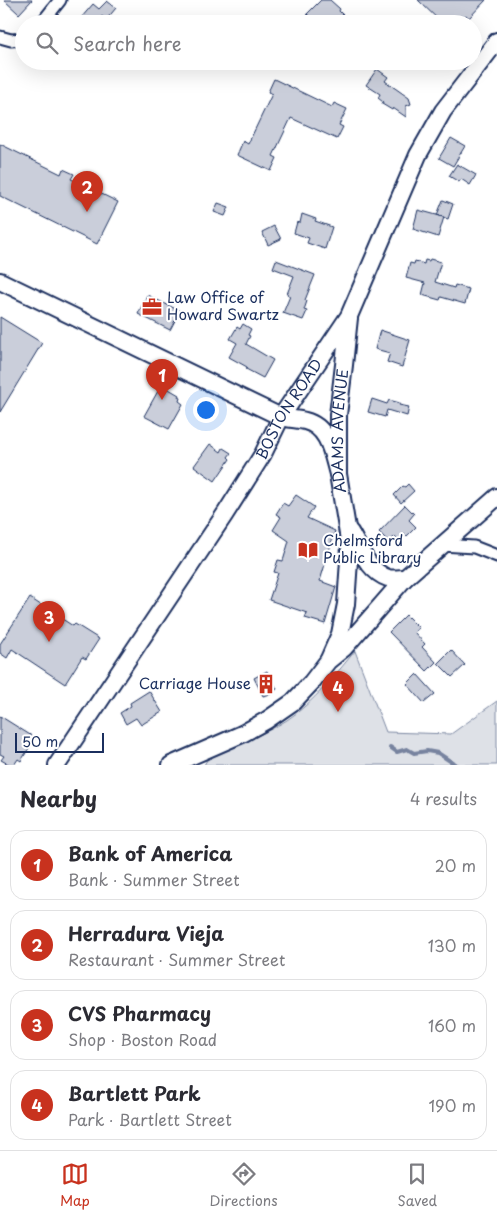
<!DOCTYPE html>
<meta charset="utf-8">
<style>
:root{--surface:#fff;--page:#f2f2f3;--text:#2b2b33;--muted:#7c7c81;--line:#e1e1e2;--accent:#c8321e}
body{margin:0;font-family:"Playpen Sans",sans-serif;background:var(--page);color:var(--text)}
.scale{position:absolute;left:15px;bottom:12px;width:89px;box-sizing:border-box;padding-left:5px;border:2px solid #1b2f5e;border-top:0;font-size:14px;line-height:18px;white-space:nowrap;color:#1b2f5e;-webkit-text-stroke:4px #fff;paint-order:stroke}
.you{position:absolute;left:205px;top:409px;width:18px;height:18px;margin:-12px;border:4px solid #fff;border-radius:50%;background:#1a73e8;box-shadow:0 0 0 8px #1a73e833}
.badge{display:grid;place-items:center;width:32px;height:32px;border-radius:50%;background:var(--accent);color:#fff;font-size:16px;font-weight:700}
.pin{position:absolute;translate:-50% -41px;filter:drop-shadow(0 1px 2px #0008)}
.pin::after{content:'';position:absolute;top:26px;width:18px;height:15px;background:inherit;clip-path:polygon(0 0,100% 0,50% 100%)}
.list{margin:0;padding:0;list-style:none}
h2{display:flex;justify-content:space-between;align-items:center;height:65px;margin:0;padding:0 20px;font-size:21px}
h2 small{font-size:16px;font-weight:400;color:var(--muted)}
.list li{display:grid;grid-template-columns:32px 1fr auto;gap:15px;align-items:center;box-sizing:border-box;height:70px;margin:0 10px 10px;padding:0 10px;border:1px solid var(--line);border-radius:15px}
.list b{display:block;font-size:19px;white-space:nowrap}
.list p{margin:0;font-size:16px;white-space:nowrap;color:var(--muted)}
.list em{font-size:16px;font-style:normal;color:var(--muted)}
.icon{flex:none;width:28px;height:28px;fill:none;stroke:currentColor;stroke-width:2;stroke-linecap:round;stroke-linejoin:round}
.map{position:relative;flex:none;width:497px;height:765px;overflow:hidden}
.search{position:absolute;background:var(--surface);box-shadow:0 5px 20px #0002;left:15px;right:15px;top:15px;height:55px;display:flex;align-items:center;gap:12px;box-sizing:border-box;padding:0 18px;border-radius:28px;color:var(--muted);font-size:19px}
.sheet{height:385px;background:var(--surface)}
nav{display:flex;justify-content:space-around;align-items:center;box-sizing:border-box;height:70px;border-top:1px solid var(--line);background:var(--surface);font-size:14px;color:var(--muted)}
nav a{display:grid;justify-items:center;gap:2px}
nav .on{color:var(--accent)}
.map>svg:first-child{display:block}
.green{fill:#dee1e7;stroke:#7c88a2}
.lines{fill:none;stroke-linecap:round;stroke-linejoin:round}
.stream{stroke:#77839f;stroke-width:4}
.building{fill:#caceda;stroke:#1b2f5e}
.street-casing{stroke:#1b2f5e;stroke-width:15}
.secondary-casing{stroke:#1b2f5e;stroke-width:20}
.street{stroke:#fff;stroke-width:11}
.secondary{stroke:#fff;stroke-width:16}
.labels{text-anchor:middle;stroke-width:4;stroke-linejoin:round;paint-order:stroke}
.poi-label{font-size:15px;fill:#1b2f5e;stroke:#fff;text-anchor:start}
.street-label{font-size:15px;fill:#1b2f5e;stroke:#fff}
</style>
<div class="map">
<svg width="497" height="765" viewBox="0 0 497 765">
<rect width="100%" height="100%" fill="#fff"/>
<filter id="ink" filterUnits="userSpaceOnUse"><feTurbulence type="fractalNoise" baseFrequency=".02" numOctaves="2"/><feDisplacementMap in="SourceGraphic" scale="10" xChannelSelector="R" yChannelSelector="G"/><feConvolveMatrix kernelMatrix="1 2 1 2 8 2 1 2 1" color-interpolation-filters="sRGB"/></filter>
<g filter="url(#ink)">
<path class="green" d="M355,651L386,732L451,734L497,701V765H204L207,760L214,755C239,744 265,734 287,720C313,703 336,674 355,651Z"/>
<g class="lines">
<path class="stream" d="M390,747L397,752L407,749L414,753L427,751L438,753L456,765"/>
</g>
<path class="building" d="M4,0H32L19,14Z
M321,0H330L340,9L339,11L352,24H317L307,14Z
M418,0H486L469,18L466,15L457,24H443Z
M107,1L116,8L106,20L102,16L96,24H88L81,18L93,4L99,9Z
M377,69L388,77L385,81L409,98L411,104L406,106V117L393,108L392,110L382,104L383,102L378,98L380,94L366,85Z
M274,79L332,107L334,103L347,109L339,125L343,127L337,139L291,118L273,156L277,158L271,171L237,155L243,141L248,144L272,94L268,92Z
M451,138L465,146L453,166L439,158Z
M0,144L61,174L63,169L74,174L71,179L118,202L97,244L0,196Z
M457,164L476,175L470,185L461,179L459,182L449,176Z
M443,200L453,204L448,219L437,215Z
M218,203L229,207L225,216L214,212Z
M418,210L444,217L438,237L413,229Z
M302,214L316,219L315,221L332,227L325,249L307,243L309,238L294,233L297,222L300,223Z
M274,226L281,239L268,245L262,232Z
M430,259L441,262L435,282L454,288L455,285L469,289L465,304L441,297L440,300L422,295L425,283L406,278L410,263L414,264L415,261L424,264L425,260L429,261Z
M276,260L315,275L305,300L307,301L304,310L307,311L303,320L283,313L290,296L287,294L294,276L273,268Z
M147,295L180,311L170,330L138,314Z
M0,317L42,343L0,412Z
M243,324L251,329L248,335L250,336L246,344L273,360L263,378L246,369L247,367L229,357L237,343L230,339L237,327L240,329Z
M380,330L410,340L402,367L387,362L390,353L375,349Z
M167,388L179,395L178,397L180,398L179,401L183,404L169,429L144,416L158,391L163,394Z
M372,399L387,404L389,400L400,403L399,405L409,407L407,416L387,410L385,417L368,412Z
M210,444L221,452L223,448L231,453L228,457L230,459L215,481L194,466Z
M408,484L414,491L401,503L394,495L403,486L405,487Z
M296,495L314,507L307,518L335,531L320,581L336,587L325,624L305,618L307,613L269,600L278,573L274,572L278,560L283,561L289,541L273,530L281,517L276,514L283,503L288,506Z
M405,505L414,514L409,520L416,527L407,536L405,534L399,540L395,536L389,542L379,532Z
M30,598L73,626L75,624L99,639L86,659L82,657L65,684L12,649L7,658L0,653V644Z
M406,615L419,628L414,632L425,644L422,647L436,662L427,671L389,632Z
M451,650L465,665L452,677L438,663Z
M267,671L277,689L271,694L263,696L254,678Z
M417,674L435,694L424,703L407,684Z
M149,691L162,712L141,725L136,718L126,724L120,713L131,706L130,703Z
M0,716L35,738L21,761L18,759L14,765H10L1,760L4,756L0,754Z"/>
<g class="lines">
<defs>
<path id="street" d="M41,24L60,0
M0,37L11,40L24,39
M442,545L474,547L497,556"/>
<g id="secondary">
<path d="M0,281L281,417C289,419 297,419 305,421C329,427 332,453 338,474"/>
<path d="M350,532C359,547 369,572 388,578C393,579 400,578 405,578"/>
<path id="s1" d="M329,659L340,634L346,604L350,546L338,474V415L344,365L349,318"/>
<path id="s2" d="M57,765L225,514L263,454L281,417L349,316L418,155L443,111L497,41"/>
<path d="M171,765L242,734L267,720L293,702L311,683L328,661L344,648L405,578L497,497"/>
</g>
</defs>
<use href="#street" class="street-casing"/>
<use href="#secondary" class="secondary-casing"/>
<use href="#street" class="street"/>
<use href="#secondary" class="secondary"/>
</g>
</g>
<defs>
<symbol id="office-bare" viewBox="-9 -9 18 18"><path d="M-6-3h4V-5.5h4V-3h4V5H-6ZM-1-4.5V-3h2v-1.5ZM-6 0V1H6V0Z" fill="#c8321e" stroke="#fff" stroke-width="2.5" paint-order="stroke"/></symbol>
<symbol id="library-bare" viewBox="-9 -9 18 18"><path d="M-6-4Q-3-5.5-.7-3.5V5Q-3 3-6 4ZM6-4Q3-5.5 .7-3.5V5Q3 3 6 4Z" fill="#c8321e" stroke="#fff" stroke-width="2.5" paint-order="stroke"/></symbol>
<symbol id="building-bare" viewBox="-9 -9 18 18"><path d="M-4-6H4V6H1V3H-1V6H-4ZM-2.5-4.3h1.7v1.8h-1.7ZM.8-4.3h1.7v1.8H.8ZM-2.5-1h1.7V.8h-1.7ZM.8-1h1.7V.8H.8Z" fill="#c8321e" stroke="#fff" stroke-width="2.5" paint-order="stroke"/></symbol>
</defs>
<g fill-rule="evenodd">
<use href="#office-bare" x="138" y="293" width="28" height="28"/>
<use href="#library-bare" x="294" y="536" width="28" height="28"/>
<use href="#building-bare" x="252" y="670" width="28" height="28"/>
</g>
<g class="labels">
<g class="poi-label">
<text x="167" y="303">Law Office of<tspan x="167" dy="17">Howard Swartz</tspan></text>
<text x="323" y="546">Chelmsford<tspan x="323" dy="17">Public Library</tspan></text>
<text x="251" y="689" text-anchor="end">Carriage House</text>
</g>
<g class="street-label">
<text dy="5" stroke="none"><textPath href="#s2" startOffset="425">BOSTON ROAD</textPath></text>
<text dy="5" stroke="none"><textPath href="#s1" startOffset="232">ADAMS AVENUE</textPath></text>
</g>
</g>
</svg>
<div class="scale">50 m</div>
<div class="you"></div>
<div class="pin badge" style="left:162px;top:400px">1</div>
<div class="pin badge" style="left:87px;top:212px">2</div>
<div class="pin badge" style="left:49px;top:642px">3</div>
<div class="pin badge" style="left:338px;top:712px">4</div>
<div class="search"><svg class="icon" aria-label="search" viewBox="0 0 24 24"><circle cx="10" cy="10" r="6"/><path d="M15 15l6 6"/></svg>Search here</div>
</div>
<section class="sheet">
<h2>Nearby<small>4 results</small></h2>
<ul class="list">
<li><span class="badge">1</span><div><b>Bank of America</b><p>Bank · Summer Street</p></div><em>20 m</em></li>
<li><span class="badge">2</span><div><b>Herradura Vieja</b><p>Restaurant · Summer Street</p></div><em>130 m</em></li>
<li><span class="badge">3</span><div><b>CVS Pharmacy</b><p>Shop · Boston Road</p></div><em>160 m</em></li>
<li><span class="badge">4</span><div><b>Bartlett Park</b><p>Park · Bartlett Street</p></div><em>190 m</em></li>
</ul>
</section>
<nav>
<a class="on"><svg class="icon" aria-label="map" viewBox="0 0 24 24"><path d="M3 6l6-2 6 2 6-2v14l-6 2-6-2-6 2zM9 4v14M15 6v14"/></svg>Map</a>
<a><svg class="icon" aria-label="directions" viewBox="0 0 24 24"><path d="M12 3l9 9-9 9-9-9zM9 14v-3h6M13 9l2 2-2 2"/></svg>Directions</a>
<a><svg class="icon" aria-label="saved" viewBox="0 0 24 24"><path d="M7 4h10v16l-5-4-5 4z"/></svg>Saved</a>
</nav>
